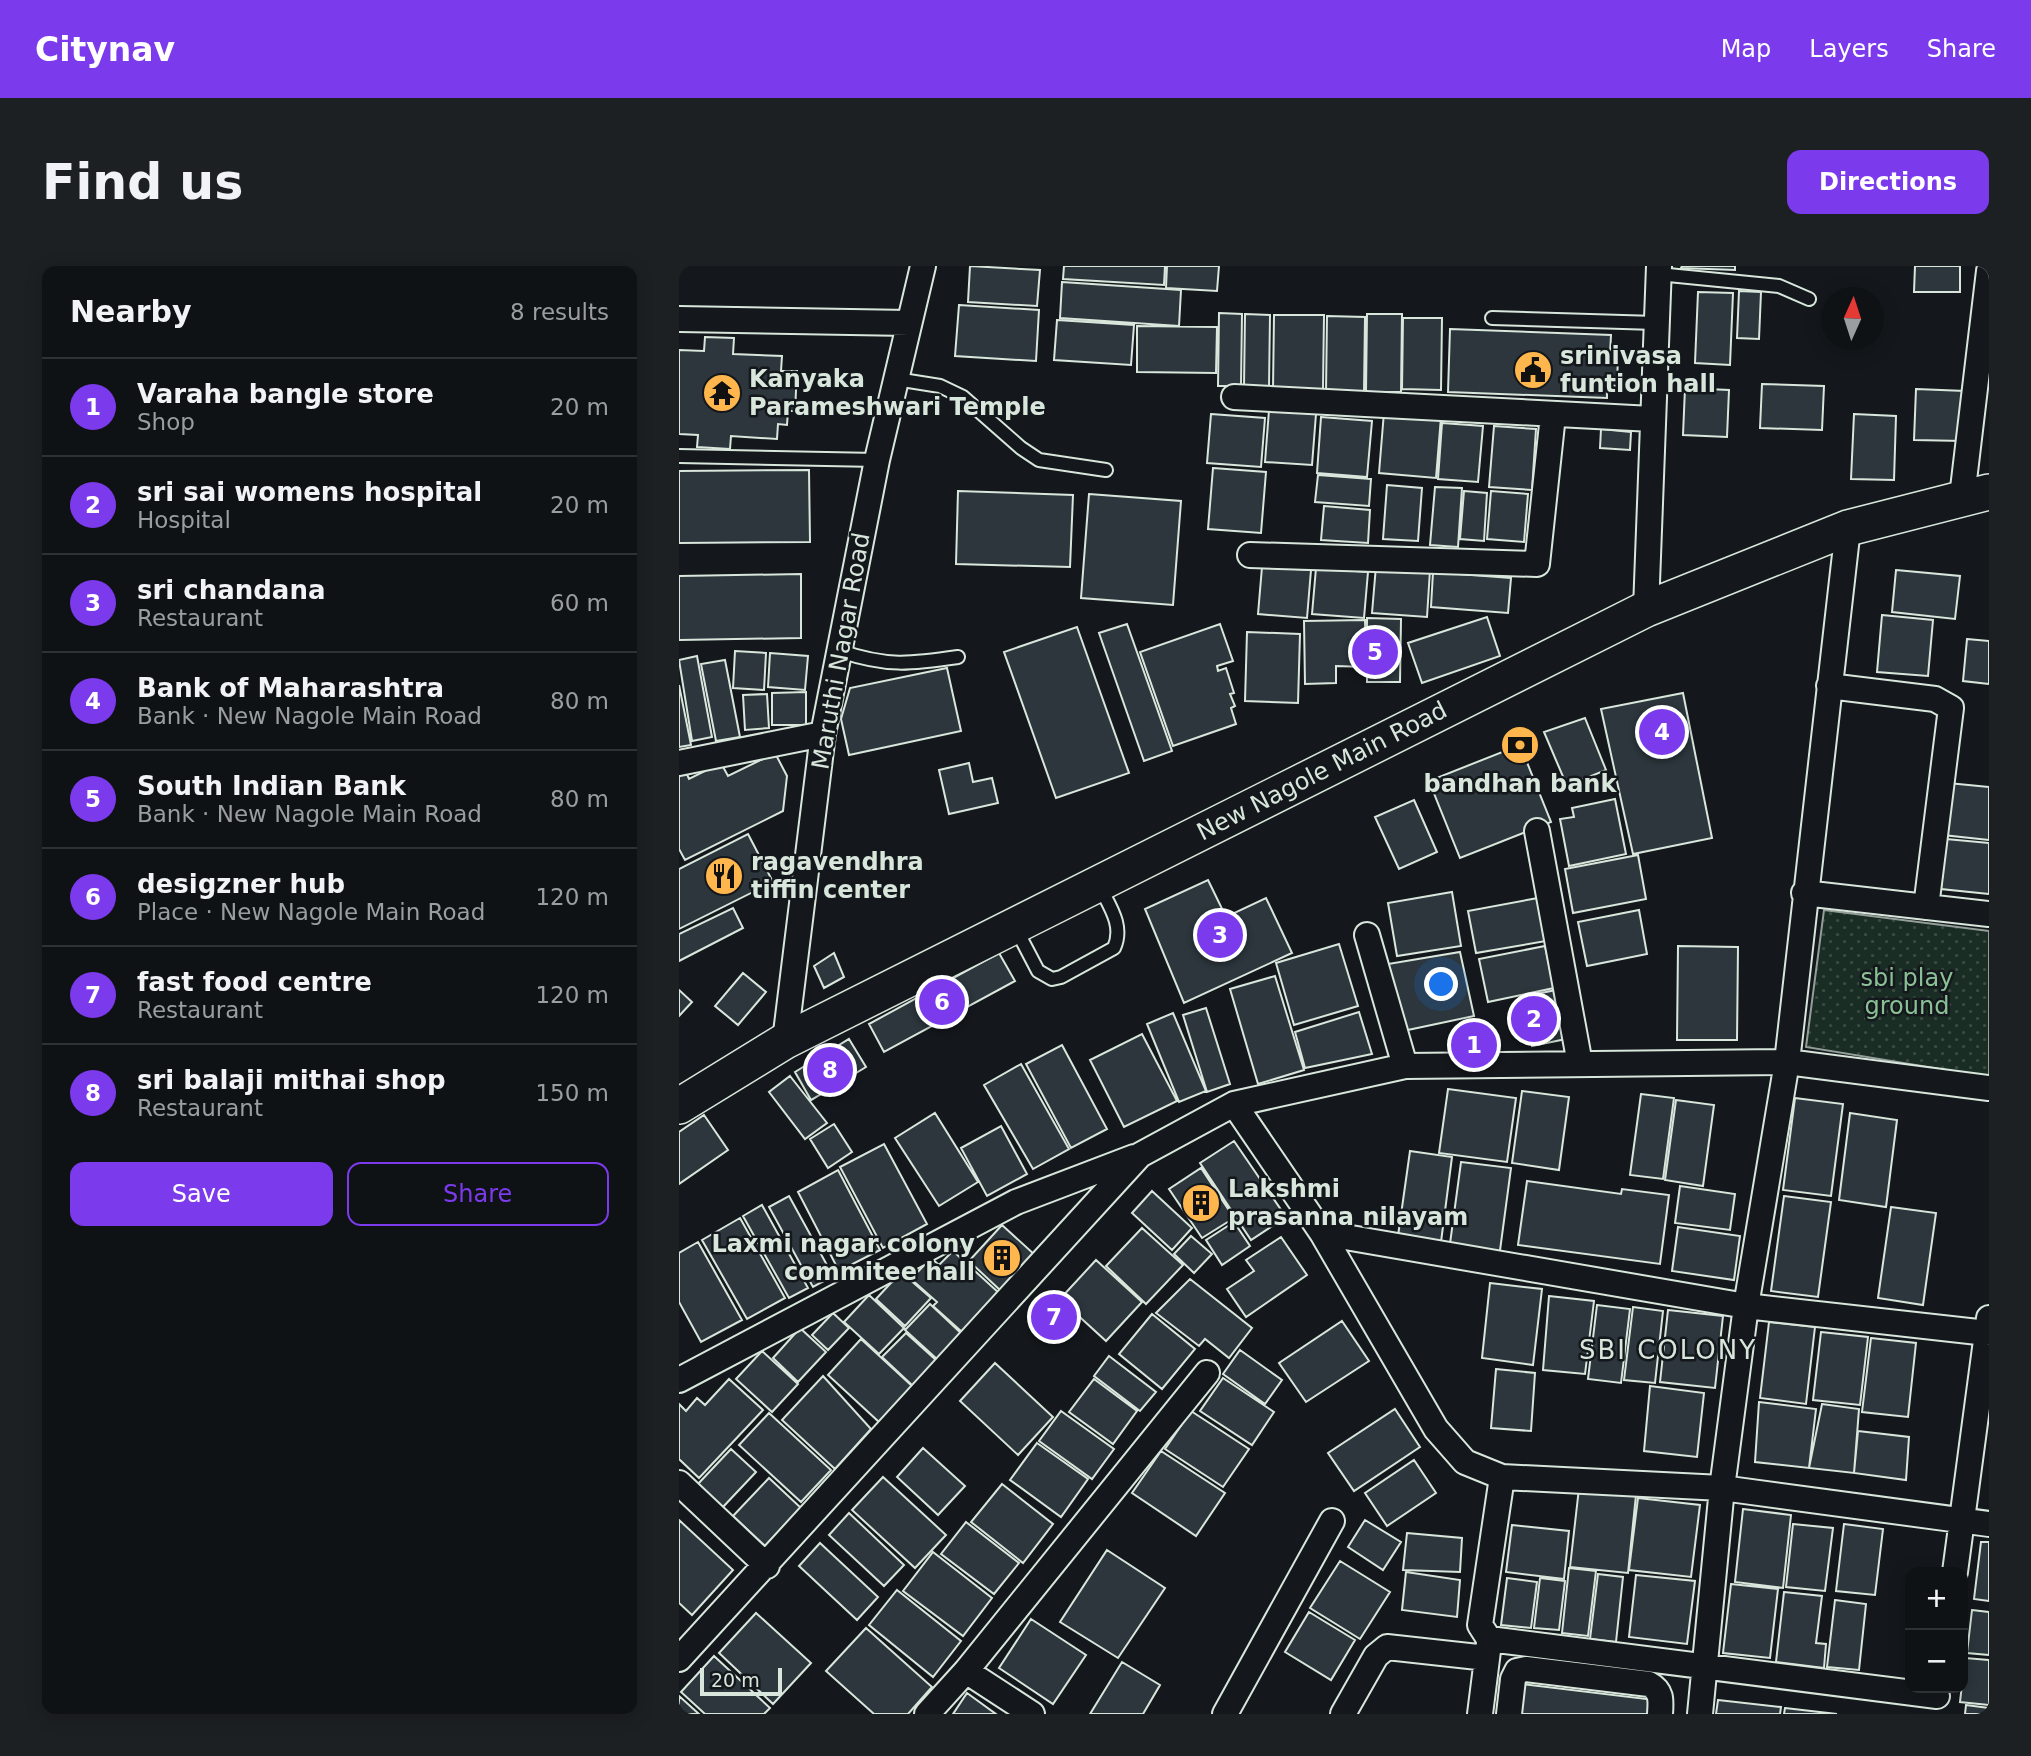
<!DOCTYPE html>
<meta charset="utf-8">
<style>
:root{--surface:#0f1215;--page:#1d2022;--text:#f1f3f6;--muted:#9b9ea0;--line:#2f3234;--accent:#7c3aed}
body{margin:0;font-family:"DejaVu Sans",sans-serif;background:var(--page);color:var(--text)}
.controls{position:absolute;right:21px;bottom:21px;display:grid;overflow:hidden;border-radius:14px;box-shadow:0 4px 18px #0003}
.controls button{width:63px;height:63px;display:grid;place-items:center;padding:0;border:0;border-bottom:2px solid var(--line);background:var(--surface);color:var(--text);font:35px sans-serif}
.compass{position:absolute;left:1142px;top:21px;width:63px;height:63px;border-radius:50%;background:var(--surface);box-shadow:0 4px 18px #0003;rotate:3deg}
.scale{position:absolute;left:21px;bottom:18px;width:82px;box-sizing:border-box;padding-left:7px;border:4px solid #d8e6dc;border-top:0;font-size:19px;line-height:24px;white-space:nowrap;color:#d8e6dc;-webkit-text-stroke:5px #14181c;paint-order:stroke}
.you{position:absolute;left:763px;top:719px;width:24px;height:24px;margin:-18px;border:5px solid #fff;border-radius:50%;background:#1a73e8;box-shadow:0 0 0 10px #1a73e833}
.badge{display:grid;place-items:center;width:46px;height:46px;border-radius:50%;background:var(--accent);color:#fff;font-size:23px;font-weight:700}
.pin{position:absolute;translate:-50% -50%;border:4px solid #fff;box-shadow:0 2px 7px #0006}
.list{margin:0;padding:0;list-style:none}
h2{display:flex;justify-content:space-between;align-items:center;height:91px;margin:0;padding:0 28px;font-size:30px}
h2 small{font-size:23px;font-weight:400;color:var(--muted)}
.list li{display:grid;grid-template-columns:46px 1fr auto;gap:21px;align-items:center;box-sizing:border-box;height:98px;padding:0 28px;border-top:2px solid var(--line)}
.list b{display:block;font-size:26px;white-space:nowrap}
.list p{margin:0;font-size:23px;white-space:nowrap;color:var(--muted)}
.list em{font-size:23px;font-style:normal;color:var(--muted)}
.actions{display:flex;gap:14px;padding:21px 28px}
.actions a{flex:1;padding:16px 0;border:2px solid var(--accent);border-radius:14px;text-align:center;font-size:24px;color:var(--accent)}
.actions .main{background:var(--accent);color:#fff}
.map{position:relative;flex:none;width:1310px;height:1448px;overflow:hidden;border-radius:14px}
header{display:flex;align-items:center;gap:42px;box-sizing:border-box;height:98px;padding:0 35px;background:var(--accent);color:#fff}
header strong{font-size:33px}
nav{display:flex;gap:38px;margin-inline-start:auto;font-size:24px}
.intro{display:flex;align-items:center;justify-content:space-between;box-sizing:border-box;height:168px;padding:0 42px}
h1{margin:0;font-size:49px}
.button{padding:18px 32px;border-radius:14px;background:var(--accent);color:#fff;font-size:24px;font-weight:700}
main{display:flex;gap:42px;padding:0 42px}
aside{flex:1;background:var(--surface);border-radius:14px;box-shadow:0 4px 18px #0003}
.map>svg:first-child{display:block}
.grass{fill:url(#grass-dots);stroke:#939e99;stroke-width:2}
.building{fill:#2c363c;stroke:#d8e6dc;stroke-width:2}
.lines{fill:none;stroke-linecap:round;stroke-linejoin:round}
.lane-casing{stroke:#d8e6dc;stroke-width:16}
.street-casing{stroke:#d8e6dc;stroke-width:28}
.secondary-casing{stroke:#d8e6dc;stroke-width:38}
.lane{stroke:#14181c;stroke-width:12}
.street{stroke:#14181c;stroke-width:24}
.secondary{stroke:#14181c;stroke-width:35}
.labels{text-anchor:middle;stroke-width:5;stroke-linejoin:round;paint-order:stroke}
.poi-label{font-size:24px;font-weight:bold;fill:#d8e6dc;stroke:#14181c;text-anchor:start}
.street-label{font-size:24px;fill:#d8e6dc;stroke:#14181c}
.park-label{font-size:24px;fill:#8ac095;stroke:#14181c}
.neighbourhood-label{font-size:26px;letter-spacing:2px;fill:#d8e6dc;stroke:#14181c}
</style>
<header>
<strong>Citynav</strong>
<nav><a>Map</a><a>Layers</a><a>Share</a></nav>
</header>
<div class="intro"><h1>Find us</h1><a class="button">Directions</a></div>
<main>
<aside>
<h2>Nearby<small>8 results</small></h2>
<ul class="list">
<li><span class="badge">1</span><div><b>Varaha bangle store</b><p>Shop</p></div><em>20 m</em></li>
<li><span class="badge">2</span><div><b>sri sai womens hospital</b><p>Hospital</p></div><em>20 m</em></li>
<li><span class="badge">3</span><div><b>sri chandana</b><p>Restaurant</p></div><em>60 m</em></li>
<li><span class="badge">4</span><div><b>Bank of Maharashtra</b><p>Bank · New Nagole Main Road</p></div><em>80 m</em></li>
<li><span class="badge">5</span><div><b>South Indian Bank</b><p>Bank · New Nagole Main Road</p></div><em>80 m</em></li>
<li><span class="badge">6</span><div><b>desigzner hub</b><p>Place · New Nagole Main Road</p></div><em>120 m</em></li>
<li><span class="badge">7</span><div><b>fast food centre</b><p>Restaurant</p></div><em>120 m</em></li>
<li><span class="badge">8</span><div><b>sri balaji mithai shop</b><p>Restaurant</p></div><em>150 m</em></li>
</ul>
<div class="actions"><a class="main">Save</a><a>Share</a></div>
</aside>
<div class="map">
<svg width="1310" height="1448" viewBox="0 0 1310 1448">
<defs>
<pattern id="grass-dots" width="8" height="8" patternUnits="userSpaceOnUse" patternTransform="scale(1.75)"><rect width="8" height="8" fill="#1a2d24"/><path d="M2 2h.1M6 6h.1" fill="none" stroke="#3b4b43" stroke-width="1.8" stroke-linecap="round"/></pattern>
</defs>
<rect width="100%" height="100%" fill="#14181c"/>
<path class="grass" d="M1145,644L1310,665V811L1127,781Z"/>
<path class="building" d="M291,0L361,4L358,40L289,36Z
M385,0H486L485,19L384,13Z
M488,0H540L538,25L487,22Z
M1003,0H1056V4L1002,2Z
M1236,0H1281V26H1235Z
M383,16L502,24L500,60L381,52Z
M1060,25L1082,26L1080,73L1058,72Z
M1019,26L1054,27L1051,99L1016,97Z
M280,39L360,44L357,95L276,90Z
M540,47L563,48L562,120H539Z
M566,48L591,49L590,121H565Z
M688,48H723L722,126H687Z
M595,49H645L644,123H594Z
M648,50L686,51L685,126H647Z
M724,52H763L762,124L723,123Z
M378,54L455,59L452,99L375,94Z
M458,60L538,61L537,107L458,106Z
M771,63L932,69L931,88L939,89L938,120L928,119V132L769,126Z
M26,71L55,72L54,88L103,90L102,105H118L116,145H109L108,159L99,158L98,173L52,170L51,183L18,181L19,169L0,168V84L25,85Z
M1083,118L1145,120L1143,164L1081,162Z
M1006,122L1050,124L1048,171L1004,169Z
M1237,123L1286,125L1284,175L1235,174Z
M590,144L637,148L633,199L586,196Z
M705,146L762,151L757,212L700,207Z
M532,148L586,152L582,201L528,197Z
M1175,148L1217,150L1215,214L1172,213Z
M642,151L693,155L688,211L638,207Z
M763,157L804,160L799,216L759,213Z
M815,160L857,163L853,224L810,221Z
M922,163L952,166L951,184L921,182Z
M534,202L587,206L582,267L529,263Z
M130,204L131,276L0,277V205Z
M639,209L692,213L690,240L636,236Z
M708,219L743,222L739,275L704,273Z
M756,221L783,222L779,281L751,279Z
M279,225L394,229L391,301L277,298Z
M785,225L808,227L805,275L781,273Z
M812,225L849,228L845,276L808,273Z
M410,228L502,235L494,339L402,332Z
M645,240L691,244L689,277L642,274Z
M697,300L751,304L748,351L693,347Z
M583,301L632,304L628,352L579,348Z
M637,302L689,306L685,352L633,348Z
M1217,304L1281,310L1276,353L1213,346Z
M754,306L832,312L829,347L752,341Z
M122,308V372L0,374V310Z
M1203,349L1254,354L1249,410L1198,406Z
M808,351L821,390L743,417L729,377Z
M688,352L722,353L721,416H688Z
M686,354L687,401L657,400V417L626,418L625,355Z
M448,358L493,485L465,495L420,367Z
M541,358L554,395L538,400L539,405L547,402L555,427L551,428L556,440L552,442L557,458L494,480L461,386Z
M398,361L450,507L377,532L325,386Z
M568,366L621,368L619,437L566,435Z
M1288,373L1310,375V418L1284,415Z
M56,385L87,387L85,424L54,422Z
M91,387L129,390L126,424L89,421Z
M18,390L33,471L13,475L0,394Z
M46,394L61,471L37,475L22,398Z
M268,402L282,465L170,489L162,453L171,422Z
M0,419L12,479L0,481Z
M127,426V459H93V427Z
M1004,427L1033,572L954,588L922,443Z
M88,428L90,462L66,464L64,429Z
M906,452L927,504L888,520L865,466Z
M841,479L872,556L781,592L750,515Z
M96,487L108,510L104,545L6,594L0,583V509L7,506L10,513L42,497L49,510Z
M290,497L294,516L313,512L319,537L270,548L260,504Z
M1269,517L1310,521V574L1264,569Z
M936,533L947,588L890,600L881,553L895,551L893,542Z
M735,534L758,586L720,603L696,551Z
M69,568L94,616L0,663V603Z
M1267,573L1310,577V628L1262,623Z
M959,589L967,633L894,647L886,603Z
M529,614L547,651L587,632L613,687L505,737L466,643Z
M773,626L782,680L718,690L709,637Z
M859,632L867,675L797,687L789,645Z
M54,642L64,662L0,695V668Z
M960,644L968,688L908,700L899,656Z
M660,678L679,740L615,759L597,697Z
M866,680L875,722L809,736L800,693Z
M999,680L1059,681L1058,774H998Z
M781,686L795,750L724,765L709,698Z
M155,687L165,711L145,722L135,700Z
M320,687L336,715L205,786L190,758Z
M64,707L87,726L59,759L36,740Z
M596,710L625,804L579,818L551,723Z
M0,724L13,736L0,750Z
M877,724L887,773L853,780L843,731Z
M527,742L551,818L528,826L504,749Z
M680,746L693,788L626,802L616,766Z
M494,747L527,825L500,836L468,758Z
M463,768L498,835L445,861L411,794Z
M170,773L187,801L132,834L116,806Z
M383,779L428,863L392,882L347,798Z
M342,798L390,883L354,903L305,819Z
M111,810L148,857L126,873L90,826Z
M769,823L837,832L828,896L760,887Z
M843,825L890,831L880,904L833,897Z
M962,828L995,832L984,913L951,909Z
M1116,832L1164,838L1152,930L1104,924Z
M997,834L1035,839L1024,920L986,914Z
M256,847L299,916L260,940L216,872Z
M1171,847L1218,854L1207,941L1160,934Z
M25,849L49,884L0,918V866Z
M155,858L173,886L149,902L131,873Z
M322,860L348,908L308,930L282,882Z
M555,875L607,951L572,974L521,897Z
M205,878L248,958L204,982L161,901Z
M731,885L773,891L762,976L719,970Z
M782,896L832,902L820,992L770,985Z
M522,902L555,952L523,972L490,923Z
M159,904L201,984L160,1005L119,926Z
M848,915L942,928L943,923L990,929L981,998L839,979Z
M1001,920L1056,928L1051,964L996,957Z
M473,925L513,962L493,984L453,947Z
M110,930L154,1010L134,1021L90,941Z
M1105,930L1152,936L1139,1031L1092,1025Z
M83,939L129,1022L110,1032L64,950Z
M1212,941L1257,947L1244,1039L1199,1032Z
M61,952L106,1032L68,1053L23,974Z
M555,956L571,980L543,999L527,974Z
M323,959L356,989L322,1025L290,995Z
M999,961L1061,970L1055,1014L993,1005Z
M463,962L504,999L467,1038L427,1000Z
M512,970L533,988L515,1007L495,988Z
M602,971L628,1009L567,1051L548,1023L575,1005L567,994Z
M19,976L63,1054L22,1076L0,1036V987Z
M274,985L320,1027L283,1066L254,1040L258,1036L232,1013L252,992L260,999Z
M417,994L463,1036L427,1075L381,1033Z
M222,1006L252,1032L226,1060L197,1033Z
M511,1013L573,1062L550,1092L526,1073L520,1080L477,1047Z
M811,1017L863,1023L854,1099L803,1092Z
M190,1029L225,1062L200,1088L165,1056Z
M870,1030L915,1035L906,1108L864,1104Z
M251,1038L284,1069L259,1094L226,1064Z
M918,1039L951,1043L942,1117L909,1113Z
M954,1041L984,1045L976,1117L945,1114Z
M989,1044L1044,1050L1036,1122L981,1116Z
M154,1047L170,1062L149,1084L133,1069Z
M473,1048L516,1083L483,1123L440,1088Z
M663,1055L690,1095L627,1136L600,1097Z
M1090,1056L1136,1061L1127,1138L1081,1132Z
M121,1062L147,1086L119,1116L94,1092Z
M1142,1066L1189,1071L1181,1139L1134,1134Z
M227,1067L258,1095L234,1120L203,1091Z
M1192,1072L1237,1077L1229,1151L1183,1146Z
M182,1073L233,1120L200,1156L149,1109Z
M561,1084L603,1114L586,1138L544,1108Z
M83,1085L119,1118L93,1146L57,1113Z
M430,1090L477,1126L461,1145L415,1110Z
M316,1097L374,1151L339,1189L281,1135Z
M817,1103L856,1107L852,1165L812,1162Z
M144,1110L192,1163L156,1203L103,1154Z
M544,1112L595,1146L573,1179L521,1145Z
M50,1113L84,1144L20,1212L0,1193V1138L7,1145L18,1132L26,1139Z
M415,1113L458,1145L434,1178L390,1146Z
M971,1120L1025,1127L1018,1191L965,1185Z
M1080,1136L1137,1143L1130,1202L1076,1196Z
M1143,1138L1180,1143L1175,1207L1130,1202Z
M716,1143L741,1181L675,1225L649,1187Z
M382,1145L435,1183L413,1213L360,1175Z
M512,1145L570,1183L544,1221L486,1183Z
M90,1147L152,1204L122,1236L60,1179Z
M1179,1165L1230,1171L1227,1214L1175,1207Z
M358,1177L409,1213L382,1251L331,1214Z
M244,1182L286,1220L259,1249L218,1211Z
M52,1183L77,1206L43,1242L18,1219Z
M482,1185L546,1227L517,1270L453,1227Z
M735,1194L757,1227L708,1260L686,1227Z
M204,1211L267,1269L236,1302L173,1244Z
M90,1212L122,1242L86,1280L54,1250Z
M323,1218L374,1258L344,1297L292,1256Z
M900,1222L957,1229L949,1307L891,1301Z
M959,1232L1021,1239L1012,1311L950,1304Z
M1064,1243L1112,1249L1104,1322L1056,1316Z
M170,1247L225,1299L205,1320L150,1269Z
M0,1254L54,1304L13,1349L0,1337Z
M686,1254L722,1276L704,1304L669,1281Z
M287,1256L340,1297L315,1328L262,1288Z
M1114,1258L1154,1262L1146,1325L1107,1321Z
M1165,1258L1204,1263L1196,1329L1157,1325Z
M833,1259L890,1265L885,1313L827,1306Z
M728,1267L783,1272L781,1306L724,1304Z
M1302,1276H1310V1335L1295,1333Z
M141,1277L199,1331L178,1354L120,1300Z
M428,1284L486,1322L439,1392L381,1356Z
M254,1286L313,1332L284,1370L224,1325Z
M661,1295L711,1326L681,1373L631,1342Z
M890,1302L917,1305L909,1370L883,1367Z
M727,1306L781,1314L778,1351L723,1344Z
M919,1308L944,1311L937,1376L911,1373Z
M957,1309L1016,1315L1008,1378L950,1371Z
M828,1312L858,1316L852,1362L822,1359Z
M861,1312L886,1315L880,1364L855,1362Z
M1052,1318L1099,1323L1091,1392L1044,1387Z
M218,1324L282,1375L254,1411L190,1359Z
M1105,1326L1143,1330L1137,1377L1147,1378L1145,1402L1097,1396Z
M1156,1334L1187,1338L1180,1404L1148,1401Z
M1293,1344L1310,1346V1389L1288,1387Z
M630,1346L676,1374L652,1414L606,1386Z
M77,1347L132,1397L94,1438L40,1387Z
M352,1353L407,1389L374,1438L320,1402Z
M187,1362L253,1421L229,1448H195L147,1405Z
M35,1390L91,1442L85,1448H26L2,1426Z
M1286,1392L1310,1394V1439L1281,1436Z
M443,1396L481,1419L464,1448H411Z
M842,1418L976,1434L974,1448H839Z
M288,1427L317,1448H274Z
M0,1430L20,1448H0Z
M1039,1434L1102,1441L1101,1448H1037Z
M1287,1439L1310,1442V1448H1286Z
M1106,1442L1158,1448H1105Z"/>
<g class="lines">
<defs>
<path id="lane" d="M979,8L1100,20L1130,33
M813,52L977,57
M217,113L261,120L284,131L342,182L360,194L427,204
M0,190L198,194
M161,385C208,401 231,398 279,391
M336,661L359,705L373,713L382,711L435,682C445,660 431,641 421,621"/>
<path id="street" d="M0,53L230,57
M555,131L973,153
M1283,231L1310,5
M571,289L858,298L874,149
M967,343L980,0
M1150,420L1256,433L1272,442L1247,641
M0,497L144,468
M858,565L901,798
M1125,627L1310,648
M688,669L726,800
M106,775L144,468L198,194L244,0
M555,838L643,967L757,1163L786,1196L823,1211L1043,1222L1310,1258
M643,967L1067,1040L1308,1067
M0,1114L337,936L455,891
M823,1211L801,1359L810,1373L1258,1430
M0,1217L88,1300
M1276,1306L1310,1052
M0,1393L461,889L555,838L726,800L1108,796L1310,822
M287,1405L353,1448
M248,1448L287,1405L528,1107
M546,1448L653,1255
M664,1448L697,1390L708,1381L808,1392
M801,1448L810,1377
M830,1448L834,1413L838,1405L847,1403L970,1418C983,1425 982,1434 981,1448
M1021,1448L1043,1222L1067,1040L1108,796L1169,262"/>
<path id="secondary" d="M0,840L106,775L967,343L1169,262L1310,226"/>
</defs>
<use href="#lane" class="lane-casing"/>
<use href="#street" class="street-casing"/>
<use href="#secondary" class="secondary-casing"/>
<use href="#lane" class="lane"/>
<use href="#street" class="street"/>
<use href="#secondary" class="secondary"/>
</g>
<defs>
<symbol id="civic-disc" viewBox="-11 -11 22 22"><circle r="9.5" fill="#ffb74d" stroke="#14181c"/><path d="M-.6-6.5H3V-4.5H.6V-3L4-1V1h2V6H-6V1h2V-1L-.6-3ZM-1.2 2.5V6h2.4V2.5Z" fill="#111"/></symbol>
<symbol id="temple-disc" viewBox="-11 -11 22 22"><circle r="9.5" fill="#ffb74d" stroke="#14181c"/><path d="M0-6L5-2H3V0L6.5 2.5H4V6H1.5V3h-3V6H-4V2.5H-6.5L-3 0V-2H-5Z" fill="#111"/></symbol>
<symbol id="bank-disc" viewBox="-11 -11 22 22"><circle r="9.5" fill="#ffb74d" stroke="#14181c"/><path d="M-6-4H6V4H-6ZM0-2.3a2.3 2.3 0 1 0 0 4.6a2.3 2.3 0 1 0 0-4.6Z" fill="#111"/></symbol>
<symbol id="restaurant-disc" viewBox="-11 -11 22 22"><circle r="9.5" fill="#ffb74d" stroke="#14181c"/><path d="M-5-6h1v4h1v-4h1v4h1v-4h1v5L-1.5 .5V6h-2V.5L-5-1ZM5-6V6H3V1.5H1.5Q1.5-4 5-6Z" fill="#111"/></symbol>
<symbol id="building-disc" viewBox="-11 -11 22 22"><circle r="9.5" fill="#ffb74d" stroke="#14181c"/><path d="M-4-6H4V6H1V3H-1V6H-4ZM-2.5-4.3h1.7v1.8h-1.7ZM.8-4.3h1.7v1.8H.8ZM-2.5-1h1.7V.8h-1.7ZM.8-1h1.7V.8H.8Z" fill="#111"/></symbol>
</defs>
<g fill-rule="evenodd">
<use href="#civic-disc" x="832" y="82" width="44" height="44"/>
<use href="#temple-disc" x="21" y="105" width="44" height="44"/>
<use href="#bank-disc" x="819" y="457" width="44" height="44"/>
<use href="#restaurant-disc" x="23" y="588" width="44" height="44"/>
<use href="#building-disc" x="500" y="915" width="44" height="44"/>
<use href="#building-disc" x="301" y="970" width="44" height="44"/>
</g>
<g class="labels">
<g class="poi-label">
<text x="881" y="98">srinivasa<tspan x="881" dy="28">funtion hall</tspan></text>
<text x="70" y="121">Kanyaka<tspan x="70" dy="28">Parameshwari Temple</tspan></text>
<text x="841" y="526" text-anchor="middle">bandhan bank</text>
<text x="72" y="604">ragavendhra<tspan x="72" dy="28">tiffin center</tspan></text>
<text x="549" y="931">Lakshmi<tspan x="549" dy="28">prasanna nilayam</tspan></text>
<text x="296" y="986" text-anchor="end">Laxmi nagar colony<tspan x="296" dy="28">commitee hall</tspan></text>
</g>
<g class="street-label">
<text transform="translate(162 385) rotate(-80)" y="8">Maruthi Nagar Road</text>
<text transform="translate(643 505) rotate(-27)" y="8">New Nagole Main Road</text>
</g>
<g class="park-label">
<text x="1228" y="720">sbi play<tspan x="1228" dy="28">ground</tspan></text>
</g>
<g class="neighbourhood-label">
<text x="989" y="1093">SBI COLONY</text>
</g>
</g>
</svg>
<div class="controls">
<button>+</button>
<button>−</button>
</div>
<svg class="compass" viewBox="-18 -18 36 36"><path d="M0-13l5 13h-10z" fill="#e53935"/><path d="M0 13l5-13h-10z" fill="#9b9ea0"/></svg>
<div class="scale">20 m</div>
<div class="you"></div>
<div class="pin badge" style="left:795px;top:779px">1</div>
<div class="pin badge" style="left:855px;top:753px">2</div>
<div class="pin badge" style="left:541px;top:669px">3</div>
<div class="pin badge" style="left:983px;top:466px">4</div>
<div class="pin badge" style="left:696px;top:386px">5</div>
<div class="pin badge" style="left:263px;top:736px">6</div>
<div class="pin badge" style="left:375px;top:1051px">7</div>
<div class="pin badge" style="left:151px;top:804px">8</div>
</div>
</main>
